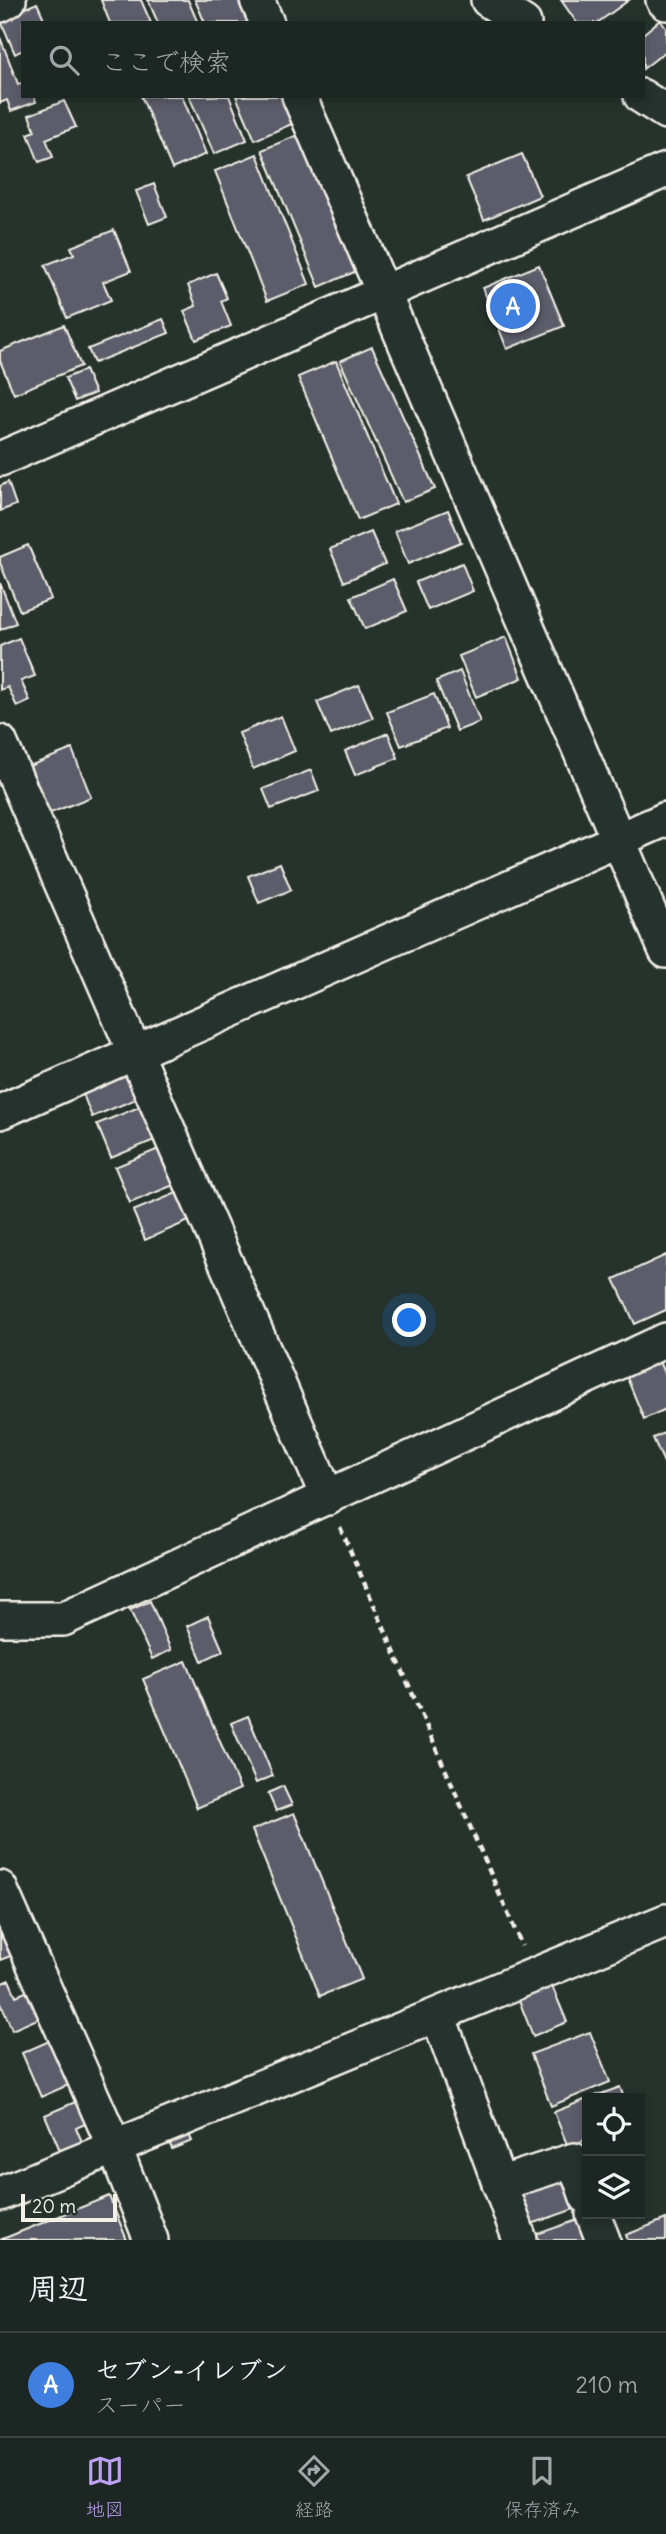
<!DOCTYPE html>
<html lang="ja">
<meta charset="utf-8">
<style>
:root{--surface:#1c2622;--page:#252e2a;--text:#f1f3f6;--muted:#a0a5a5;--line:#3a4340;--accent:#bca0f2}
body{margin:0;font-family:Delius,"Klee One",sans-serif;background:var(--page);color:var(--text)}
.controls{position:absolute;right:21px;bottom:21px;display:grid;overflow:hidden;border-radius:0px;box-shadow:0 4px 10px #0003}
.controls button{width:63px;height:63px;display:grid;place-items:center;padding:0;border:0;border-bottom:2px solid var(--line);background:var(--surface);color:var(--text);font:35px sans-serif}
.scale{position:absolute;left:21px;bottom:18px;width:96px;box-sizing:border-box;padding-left:7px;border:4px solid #f4f1e8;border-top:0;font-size:19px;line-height:24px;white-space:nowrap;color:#f4f1e8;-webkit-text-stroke:5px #26332d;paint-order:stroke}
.you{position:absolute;left:410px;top:1321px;width:24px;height:24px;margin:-18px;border:5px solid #fff;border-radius:50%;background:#1a73e8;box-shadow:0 0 0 10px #1a73e833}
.badge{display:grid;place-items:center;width:46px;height:46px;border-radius:50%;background:var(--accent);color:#fff;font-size:23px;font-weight:700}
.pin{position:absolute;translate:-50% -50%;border:4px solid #fff;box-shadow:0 2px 7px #0006}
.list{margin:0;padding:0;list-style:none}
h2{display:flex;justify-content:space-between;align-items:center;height:91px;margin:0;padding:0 28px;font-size:30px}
h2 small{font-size:23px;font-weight:400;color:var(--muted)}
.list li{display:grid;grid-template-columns:46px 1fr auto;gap:21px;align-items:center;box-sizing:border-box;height:105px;padding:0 28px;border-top:2px solid var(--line)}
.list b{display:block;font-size:26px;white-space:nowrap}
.list p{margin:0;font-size:23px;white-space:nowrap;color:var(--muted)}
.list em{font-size:23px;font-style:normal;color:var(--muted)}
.icon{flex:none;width:38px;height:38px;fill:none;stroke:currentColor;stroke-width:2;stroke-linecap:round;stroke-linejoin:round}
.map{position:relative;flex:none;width:666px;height:2240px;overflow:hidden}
.search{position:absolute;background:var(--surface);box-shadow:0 4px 10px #0003;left:21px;right:21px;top:21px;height:77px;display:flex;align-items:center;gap:18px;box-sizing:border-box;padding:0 24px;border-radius:0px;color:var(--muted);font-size:26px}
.sheet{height:196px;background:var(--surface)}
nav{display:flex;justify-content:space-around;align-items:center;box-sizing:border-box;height:98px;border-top:2px solid var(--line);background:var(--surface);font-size:19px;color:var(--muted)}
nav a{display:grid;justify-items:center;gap:4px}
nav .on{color:var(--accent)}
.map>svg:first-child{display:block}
.building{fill:#5c5d6a;stroke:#f4f1e8;stroke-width:2}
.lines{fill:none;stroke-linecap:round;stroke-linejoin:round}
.minor-casing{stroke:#f4f1e8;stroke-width:38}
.path{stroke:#f4f1e8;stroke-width:4.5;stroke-dasharray:7 5;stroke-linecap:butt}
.minor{stroke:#26332d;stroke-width:33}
</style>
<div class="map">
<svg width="666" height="2240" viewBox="0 0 666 2240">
<rect width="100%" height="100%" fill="#26332d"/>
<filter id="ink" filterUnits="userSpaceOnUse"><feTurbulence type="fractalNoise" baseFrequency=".0143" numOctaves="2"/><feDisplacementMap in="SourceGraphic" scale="14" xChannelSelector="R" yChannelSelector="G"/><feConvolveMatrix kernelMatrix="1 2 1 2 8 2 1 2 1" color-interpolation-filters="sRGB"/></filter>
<g filter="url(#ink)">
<path class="building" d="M101,0H141L151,23H110Z
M148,0H188L198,23H158Z
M195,0H241L251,23H205Z
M561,0H629L597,23H577Z
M37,3L46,23H23V50L15,54L0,19Z
M660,20L666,28V51L643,69V34Z
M0,37L18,84L23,83V96H34L36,102L11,111L7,100L0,103Z
M141,96H182L206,154L172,169Z
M189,96H229L247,140L214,154Z
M236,96H282L294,123L255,140Z
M64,101L76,127L46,139L53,157L39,162L28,134L35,131L29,115Z
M300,134L357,271L319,287L262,150Z
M257,154L309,284L267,301L215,171Z
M522,154L540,196L484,220L466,177Z
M154,184L167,217L149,224L136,191Z
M114,230L131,271L103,282L111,300L67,318L45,265L74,254L71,247Z
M539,265L564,326L507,349L483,288Z
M216,273L227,298L221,301L231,326L196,340L184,311L196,306L188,285Z
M163,319L169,333L94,363L88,349Z
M64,325L81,366L14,394L0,361V351Z
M372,347L435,489L403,502L340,361Z
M336,361L396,504L358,520L298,377Z
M85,370L95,393L75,401L65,378Z
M8,482L16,505L0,511V486Z
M448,510L461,542L408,564L395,531Z
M371,532L385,564L344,582L330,549Z
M28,545L51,599L20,611L0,563V557Z
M462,563L473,591L428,610L416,582Z
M393,579L407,611L365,629L351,597Z
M0,583L16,623L0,630Z
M506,637L522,678L476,697L459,656Z
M19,638L35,676L21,681L30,701L17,707L8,687L0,690V646Z
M460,671L480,722L457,731L436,681Z
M359,685L373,718L331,735L317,702Z
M434,694L447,728L401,746L387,712Z
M281,716L295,751L253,769L239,733Z
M388,733L398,758L355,775L345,751Z
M72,749L91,797L43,816L24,768Z
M311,770L319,791L271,809L263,789Z
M280,863L291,890L259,903L248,876Z
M128,1065L141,1097L92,1117L79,1084Z
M144,1105L157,1139L111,1158L97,1124Z
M161,1148L176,1184L130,1203L115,1167Z
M179,1192L191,1220L145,1240L133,1211Z
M666,1255V1310L635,1324L614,1279Z
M658,1359L666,1378V1409L644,1419L625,1373Z
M666,1432V1467L653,1438Z
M150,1601L171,1650L152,1659L130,1610Z
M208,1616L223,1651L202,1661L187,1626Z
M186,1661L240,1789L197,1808L143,1679Z
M248,1716L273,1776L256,1783L231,1723Z
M283,1786L292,1805L276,1811L268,1793Z
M294,1813L362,1979L320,1996L252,1830Z
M0,1926L16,1954L0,1960Z
M9,1980L16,1996L38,1987L49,2014L12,2030L0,2001V1984Z
M550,1981L567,2022L533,2036L517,1995Z
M590,2032L610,2082L551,2106L531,2054Z
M56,2038L75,2082L41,2097L22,2053Z
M620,2087L624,2098H590Z
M89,2096L98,2118L76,2128L83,2144L61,2153L45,2115Z
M587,2099V2139L568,2147L554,2112Z
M188,2132L192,2141L172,2149L168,2140Z
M569,2174L580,2207L529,2225L517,2192Z
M109,2196L127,2240H0Z
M586,2217L594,2240H539L537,2234Z
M666,2219V2240H628L626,2235Z"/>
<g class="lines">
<defs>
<path id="minor" d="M257,0L267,23
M488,0L524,23
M663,0L666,3
M0,5L9,0
M299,96L666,951
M641,96L666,112
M0,459L666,170
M0,742L328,1498
M0,1112L666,819
M0,1619H63L666,1340
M0,1888L115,2148L151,2240
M438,2015L520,2240
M499,2184L574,2160L587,2197
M0,2194L666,1921
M593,2214L603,2240"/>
</defs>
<use href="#minor" class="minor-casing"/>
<path class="path" d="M340,1527L522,1946"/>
<use href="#minor" class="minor"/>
</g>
</g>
</svg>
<div class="controls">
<button><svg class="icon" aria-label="locate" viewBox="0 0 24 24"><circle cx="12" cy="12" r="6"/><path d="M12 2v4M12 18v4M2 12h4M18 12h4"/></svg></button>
<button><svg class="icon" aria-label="layers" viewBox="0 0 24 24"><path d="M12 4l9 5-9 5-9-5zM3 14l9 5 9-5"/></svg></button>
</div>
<div class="scale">20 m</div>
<div class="you"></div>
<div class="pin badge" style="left:513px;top:306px;background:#3f7fe0">A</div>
<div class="search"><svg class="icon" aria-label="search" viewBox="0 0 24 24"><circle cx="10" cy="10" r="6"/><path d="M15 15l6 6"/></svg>ここで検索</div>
</div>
<section class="sheet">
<h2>周辺<small></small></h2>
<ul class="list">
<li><span class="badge" style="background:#3f7fe0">A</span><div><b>セブン-イレブン</b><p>スーパー</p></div><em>210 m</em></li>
</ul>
</section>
<nav>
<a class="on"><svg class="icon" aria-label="map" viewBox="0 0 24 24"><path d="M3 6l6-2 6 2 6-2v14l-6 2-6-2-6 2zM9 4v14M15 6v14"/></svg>地図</a>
<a><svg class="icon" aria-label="directions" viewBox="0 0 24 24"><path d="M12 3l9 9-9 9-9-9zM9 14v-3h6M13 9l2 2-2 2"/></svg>経路</a>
<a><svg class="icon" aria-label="saved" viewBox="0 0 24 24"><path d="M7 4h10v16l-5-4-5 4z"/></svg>保存済み</a>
</nav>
